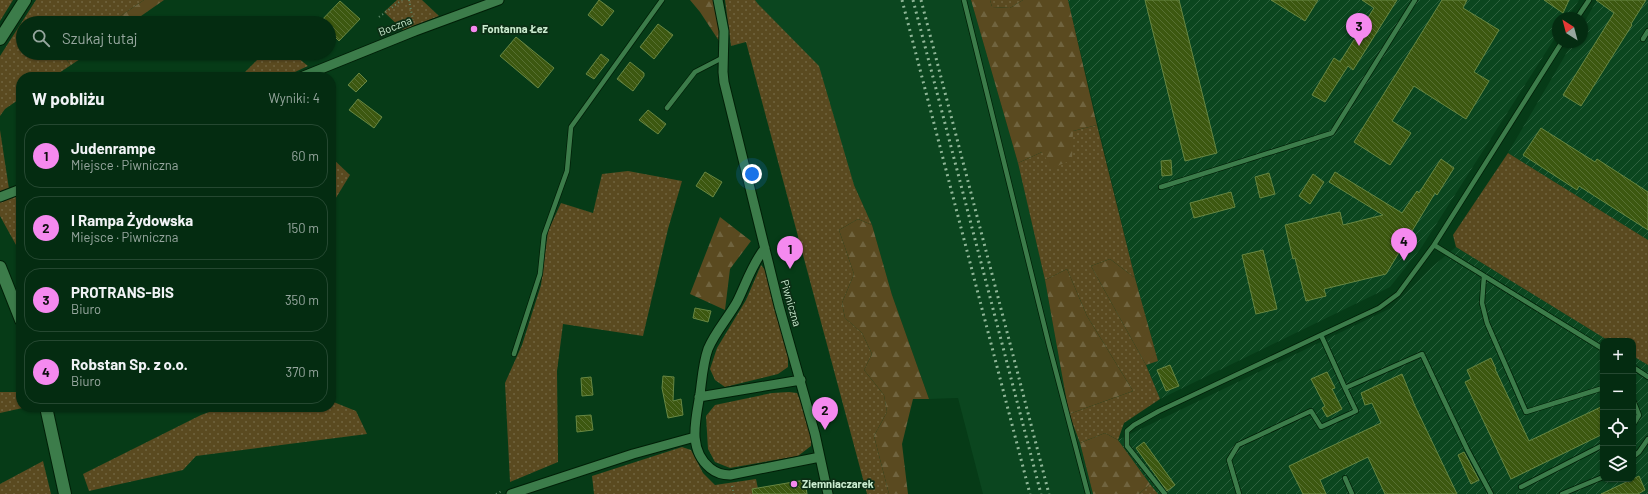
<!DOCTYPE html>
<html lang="pl">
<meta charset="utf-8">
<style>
:root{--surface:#042c11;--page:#12381f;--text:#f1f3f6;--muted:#97a79f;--line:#254831;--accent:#f589ef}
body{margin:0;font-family:Barlow,sans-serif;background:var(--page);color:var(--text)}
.controls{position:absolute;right:12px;bottom:12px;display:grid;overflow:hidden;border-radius:8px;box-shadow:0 1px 3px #0004}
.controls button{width:36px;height:36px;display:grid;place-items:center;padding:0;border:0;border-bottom:1px solid var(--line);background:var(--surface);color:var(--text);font:20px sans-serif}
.compass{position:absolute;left:1552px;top:12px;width:36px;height:36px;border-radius:50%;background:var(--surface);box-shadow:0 1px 3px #0004;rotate:324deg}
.you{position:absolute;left:752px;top:174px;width:14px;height:14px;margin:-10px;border:3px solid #fff;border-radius:50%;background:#1a73e8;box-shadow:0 0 0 6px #1a73e833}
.badge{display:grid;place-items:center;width:26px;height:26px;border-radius:50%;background:var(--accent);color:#111;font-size:13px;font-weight:700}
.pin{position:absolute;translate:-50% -33px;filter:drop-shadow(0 1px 2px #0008)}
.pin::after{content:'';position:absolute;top:21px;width:14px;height:12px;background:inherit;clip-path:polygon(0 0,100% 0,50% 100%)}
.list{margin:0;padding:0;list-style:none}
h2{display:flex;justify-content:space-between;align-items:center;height:52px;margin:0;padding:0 16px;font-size:17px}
h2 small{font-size:13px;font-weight:400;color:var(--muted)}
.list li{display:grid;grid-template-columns:26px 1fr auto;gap:12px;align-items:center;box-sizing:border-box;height:64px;margin:0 8px 8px;padding:0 8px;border:1px solid var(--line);border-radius:16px}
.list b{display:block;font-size:15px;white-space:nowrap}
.list p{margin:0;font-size:13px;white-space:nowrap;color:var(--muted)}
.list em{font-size:13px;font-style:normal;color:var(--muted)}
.icon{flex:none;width:22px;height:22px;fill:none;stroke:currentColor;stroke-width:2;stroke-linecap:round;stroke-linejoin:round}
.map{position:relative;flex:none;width:1648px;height:494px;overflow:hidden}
.search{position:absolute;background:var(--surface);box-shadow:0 1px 3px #0004;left:16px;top:16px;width:320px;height:44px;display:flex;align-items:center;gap:10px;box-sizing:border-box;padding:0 14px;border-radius:22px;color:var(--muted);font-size:15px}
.panel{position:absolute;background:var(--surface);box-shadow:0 1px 3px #0004;left:16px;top:72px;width:320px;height:340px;border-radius:16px}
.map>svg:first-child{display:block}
.built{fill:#0b461f}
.industrial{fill:url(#industrial-furrows)}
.grass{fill:url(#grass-dots)}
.forest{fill:url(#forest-firs)}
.building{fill:url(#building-back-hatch);stroke:#688742}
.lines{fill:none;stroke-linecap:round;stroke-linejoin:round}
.service-casing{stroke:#001f07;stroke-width:6}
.minor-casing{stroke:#001f07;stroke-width:11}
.tertiary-casing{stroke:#001f07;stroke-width:14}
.path{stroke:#608b6b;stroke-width:2;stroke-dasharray:1 3;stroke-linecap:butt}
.service{stroke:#3c7c4a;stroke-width:4.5}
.minor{stroke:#3c7c4a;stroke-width:9}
.tertiary{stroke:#3c7c4a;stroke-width:12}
.rail{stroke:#90b798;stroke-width:3;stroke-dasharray:2 4;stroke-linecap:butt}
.poi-dot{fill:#f589ef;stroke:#0c2e15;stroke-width:1.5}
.labels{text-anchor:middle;stroke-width:3.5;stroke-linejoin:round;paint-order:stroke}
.street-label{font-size:11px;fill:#cbecd0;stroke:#0c2e15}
.poi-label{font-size:11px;font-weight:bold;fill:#cbecd0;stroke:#0c2e15;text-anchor:start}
</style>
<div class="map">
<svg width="1648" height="494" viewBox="0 0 1648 494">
<defs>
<pattern id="industrial-furrows" width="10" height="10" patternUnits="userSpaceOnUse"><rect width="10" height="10" fill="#0b461f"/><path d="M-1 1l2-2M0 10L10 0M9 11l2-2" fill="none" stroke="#2d613e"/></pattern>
<pattern id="grass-dots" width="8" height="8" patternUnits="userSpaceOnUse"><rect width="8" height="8" fill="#5a4a20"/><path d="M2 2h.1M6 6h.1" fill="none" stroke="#70643f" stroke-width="1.8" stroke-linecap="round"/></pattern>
<pattern id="forest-firs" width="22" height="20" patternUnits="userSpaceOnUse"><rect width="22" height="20" fill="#5a4a20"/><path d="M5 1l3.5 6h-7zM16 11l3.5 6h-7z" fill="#70643f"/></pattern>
<pattern id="building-back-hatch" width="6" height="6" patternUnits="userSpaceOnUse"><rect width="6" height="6" fill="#3c5810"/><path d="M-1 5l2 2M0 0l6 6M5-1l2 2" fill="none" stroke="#577032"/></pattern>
</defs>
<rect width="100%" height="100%" fill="#063b17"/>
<path class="built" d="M755,0H971L1018,163L1045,280L1069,414L1080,443L1093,494H983L958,398L929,399L892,295L872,225L854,185Z"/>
<path class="industrial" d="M1068,0H1579L1567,18H1558V33L1421,248L1390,287L1160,399L1146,365L1158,361L1135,278Z
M1597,0H1648V240L1508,153L1573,42H1582V26Z
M1456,247L1609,341H1603V479H1633V356L1648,365V494H1158L1118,440L1391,308L1432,267Z"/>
<path class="grass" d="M0,0H13L0,21Z
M36,0H144L110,23H23V53H66L63,56L71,65L53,77H21V98L5,109L0,116V56Z
M397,0H422L439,16L403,30L384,12Z
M725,0H755L758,4L819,66L854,185L872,225L858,219L839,230L854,274L842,303L845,318L862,333L872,354L864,370L884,395L887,412L874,436L889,494H867L746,42L731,46Z
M990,0H1023L1010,8L992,7Z
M264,53H292L308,66L284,77H250L245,72Z
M1097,125L1135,278L1110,259L1091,266L1146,365L1160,399L1124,423L1118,440L1105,433L1080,443L1069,414L1133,391L1087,316L1067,269L1045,280L1018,163L1042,152L1073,131Z
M0,130L9,189L0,193Z
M1508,153L1648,240V365L1633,356V341H1609L1456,247L1453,235Z
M331,157L350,175L334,201L331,197Z
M628,171L682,181L668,229L643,336L563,324L557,371L558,462L510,482L505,383L522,345L541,285L548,231L561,203L593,213L602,174Z
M21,191V254L0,216V201Z
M761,265L766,271L788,350V367L778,374L725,387L715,380L710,369L717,348L746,300Z
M0,392H21V407H27L0,413Z
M789,392L797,393C803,407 813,432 811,446L798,456L730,468L715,462L708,449L706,416L715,405L772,393Z
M331,401L356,411L367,434L196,456L183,470L89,491L83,474L201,415L223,407H331Z
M682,447L691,450L703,473L715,485L756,479L759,494H594L592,476Z
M43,461L51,494H0V484Z
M1150,484L1158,494H1139Z"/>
<path class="forest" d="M144,0H164L131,23H110Z
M690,0H714L720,21L721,44L700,12Z
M971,0H990L992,7L1010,8L1023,0H1068L1097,125L1073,131L1072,160L1052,168L1042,152L1018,163Z
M66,53H89L71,65L63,55Z
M720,217L751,241L730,269L725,310L690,294Z
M858,219L872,225L892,295L929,399H913L902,444L908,494H889L874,436L887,412L884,395L864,370L872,354L862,333L845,318L842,303L854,274L839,230Z
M1110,259L1135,278L1158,361L1146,365L1091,266Z
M1067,269L1087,316L1133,391L1069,414L1045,280Z
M1105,433L1118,440L1150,484L1139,494H1093L1080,443Z"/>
<path class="building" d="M599,0L614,11L602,26L588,15Z
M1145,0H1179L1217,153L1185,161Z
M1271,0H1318L1305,21Z
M1362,0H1397L1353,70L1348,66L1325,102L1312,95L1334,58L1340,62L1374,8Z
M1442,0H1467L1463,8L1499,30L1474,72L1489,81L1466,119L1414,86L1392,121L1411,133L1390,165L1354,142Z
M1544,0H1569L1563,13Z
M1596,0H1646L1631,24L1632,25L1581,106L1563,95L1614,13Z
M340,1L360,19L339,41L329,31V23H319Z
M658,24L673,35L654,59L640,47Z
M516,37L554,68L538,88L500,56Z
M601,54L609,60L594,79L586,74Z
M630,62L644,73V76L633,91L617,79Z
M359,73L367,81L356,92L348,85Z
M358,99L382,117L374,128L349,110Z
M648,110L666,124L658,134L639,120Z
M1541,128L1595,162L1597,159L1648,192V230L1579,186L1577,190L1523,155Z
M1441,159L1454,168L1437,195L1435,193L1386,274L1324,289L1326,296L1306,301L1295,258L1293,259L1285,225L1340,212L1343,225L1383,215L1329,182L1335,172L1402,213L1417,191L1419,193Z
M1171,160L1172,175L1162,176L1161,161Z
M705,172L722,182L713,197L696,186Z
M1269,173L1275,194L1260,198L1255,177Z
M1313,174L1324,182L1310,204L1299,196Z
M1231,192L1235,207L1194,218L1190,203Z
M1263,250L1277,309L1256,314L1242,255Z
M695,308L711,311L708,322L693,318Z
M1491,358L1496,369H1495L1529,441L1603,406V434L1511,479L1465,382L1471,379L1467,370Z
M1170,365L1179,386L1166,391L1157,370Z
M1327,372L1335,388L1332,389L1342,409L1327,417L1322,408L1325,406L1311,379Z
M1402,374L1415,406L1457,494H1385L1368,457L1320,480L1326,494H1303L1289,466L1381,423L1372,403L1365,405L1361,393Z
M663,376L674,377L673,401L681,399L683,415L668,418L662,388Z
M591,377L593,395L582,396L581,378Z
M591,415L593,430L577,432L576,416Z
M1144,442L1175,485L1167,491L1136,448Z
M1464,452L1479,480L1471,484L1458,455Z
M1639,476L1645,490L1638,494H1601Z
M805,480L807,494H753L752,489Z"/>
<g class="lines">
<defs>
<path id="service" d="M964,0L1049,345L1088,494
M1577,18L1589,0
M1643,39L1648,31
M667,108L695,72L724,57
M1161,187L1332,133L1415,0
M1434,245L1603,349
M1484,276L1482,303L1487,323L1526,412L1603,388
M514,354L540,274L544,235L567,171L571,127L662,0
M1633,367L1648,377
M1633,400L1639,415L1633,425
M1633,457L1639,452L1648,439
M1345,478L1352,494
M1521,487L1603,445
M1165,494L1127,446V431L1134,425L1159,411L1321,335
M1239,494L1229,460L1238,445L1311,411L1321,427L1356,411L1345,388
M1491,494L1467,449L1422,354L1345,388L1321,335L1379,308L1398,294L1434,245L1562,42
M1562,494L1603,477"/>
<path id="minor" d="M718,0L724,31L723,72L724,82L779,306L815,434L828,494
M301,77L415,31L499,0
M0,197L21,189
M765,248C752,264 746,284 737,302C728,318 715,332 708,349C703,363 702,379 700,394C696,419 687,449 710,468C716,473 722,475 730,475L820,457
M699,397L801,380
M511,494L633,454L695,437"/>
<path id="tertiary" d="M0,39L25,0
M0,267L21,320
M46,407L65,494"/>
</defs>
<use href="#service" class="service-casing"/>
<use href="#minor" class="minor-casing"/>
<use href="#tertiary" class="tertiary-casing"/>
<path class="path" d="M409,0L413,20
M379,17L402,0
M732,486L734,494
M496,494L502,491"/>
<use href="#service" class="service"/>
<use href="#minor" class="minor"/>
<use href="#tertiary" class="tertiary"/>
<path class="rail" d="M902,0L1030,494
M913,0L1041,494
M921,0L1049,494"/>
</g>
<g class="poi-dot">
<circle cx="474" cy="29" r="4"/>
<circle cx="794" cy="484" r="4"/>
</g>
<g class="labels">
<g class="street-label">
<text transform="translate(395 26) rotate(-22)" y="4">Boczna</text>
<text transform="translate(791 303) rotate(74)" y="4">Piwniczna</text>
</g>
<g class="poi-label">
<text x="482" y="33">Fontanna Łez</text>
<text x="802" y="488">Ziemniaczarek</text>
</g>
</g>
</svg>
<div class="controls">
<button>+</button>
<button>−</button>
<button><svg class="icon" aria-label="locate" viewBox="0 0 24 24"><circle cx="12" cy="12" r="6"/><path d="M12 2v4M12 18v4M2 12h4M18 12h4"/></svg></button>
<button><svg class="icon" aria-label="layers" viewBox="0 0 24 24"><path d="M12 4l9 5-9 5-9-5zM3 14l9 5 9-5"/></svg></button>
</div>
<svg class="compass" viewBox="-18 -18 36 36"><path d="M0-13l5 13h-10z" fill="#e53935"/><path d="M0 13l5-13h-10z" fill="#97a79f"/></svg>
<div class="you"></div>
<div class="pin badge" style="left:790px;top:269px">1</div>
<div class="pin badge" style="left:825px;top:430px">2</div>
<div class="pin badge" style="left:1359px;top:46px">3</div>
<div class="pin badge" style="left:1404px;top:261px">4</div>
<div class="search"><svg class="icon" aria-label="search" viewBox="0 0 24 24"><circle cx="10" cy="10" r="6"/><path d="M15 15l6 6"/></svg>Szukaj tutaj</div>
<section class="panel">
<h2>W pobliżu<small>Wyniki: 4</small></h2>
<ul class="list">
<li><span class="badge">1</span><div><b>Judenrampe</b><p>Miejsce · Piwniczna</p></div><em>60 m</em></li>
<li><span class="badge">2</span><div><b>I Rampa Żydowska</b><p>Miejsce · Piwniczna</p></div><em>150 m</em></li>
<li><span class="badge">3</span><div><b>PROTRANS-BIS</b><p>Biuro</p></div><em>350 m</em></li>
<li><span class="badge">4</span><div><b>Robstan Sp. z o.o.</b><p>Biuro</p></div><em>370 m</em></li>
</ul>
</section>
</div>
